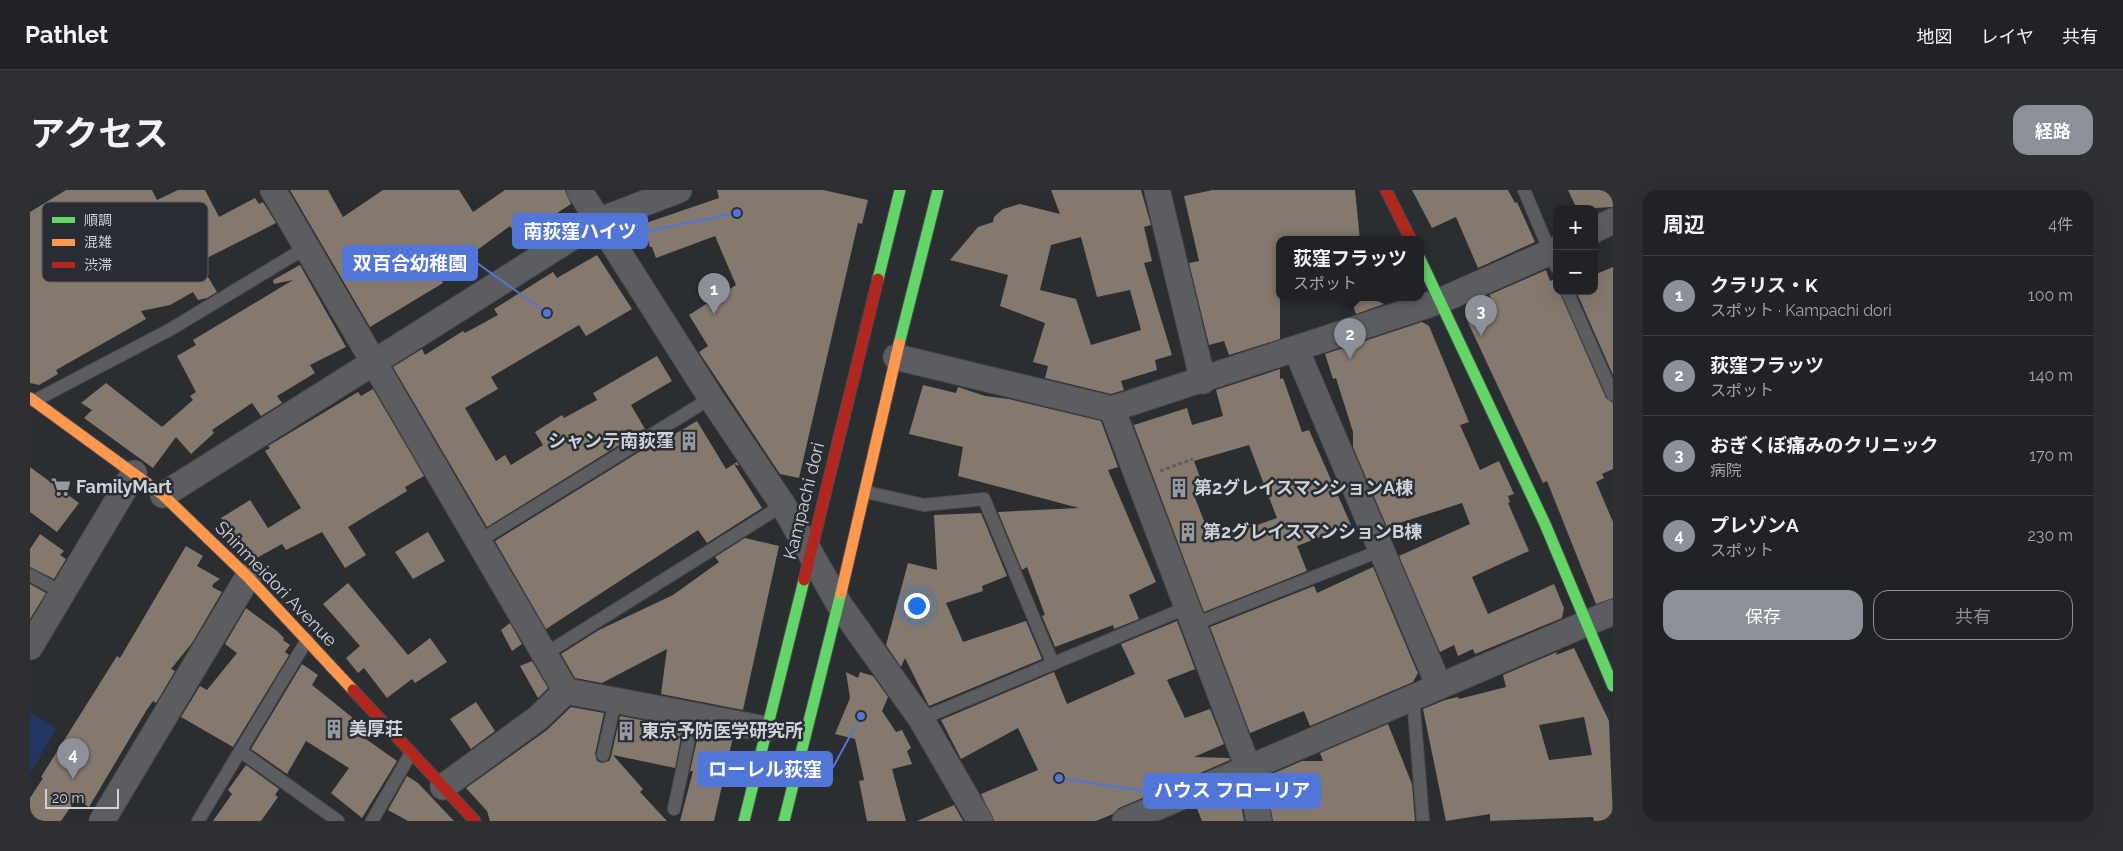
<!DOCTYPE html>
<html lang="ja">
<meta charset="utf-8">
<style>
:root{--surface:#202225;--page:#2d2f32;--text:#f1f3f6;--muted:#a2a4a7;--line:#3d3f42;--accent:#8c9099}
body{margin:0;font-family:Raleway,"Noto Sans JP",sans-serif;background:var(--page);color:var(--text)}
.controls{position:absolute;right:15px;top:15px;display:grid;overflow:hidden;border-radius:10px;box-shadow:0 5px 20px #0002}
.controls button{width:45px;height:45px;display:grid;place-items:center;padding:0;border:0;border-bottom:1px solid var(--line);background:var(--surface);color:var(--text);font:25px sans-serif}
.scale{position:absolute;left:15px;bottom:12px;width:74px;box-sizing:border-box;padding-left:5px;border:2px solid #cfd2d7;border-top:0;font-size:14px;line-height:18px;white-space:nowrap;color:#cfd2d7;-webkit-text-stroke:4px #282d34;paint-order:stroke}
.you{position:absolute;left:886px;top:415px;width:18px;height:18px;margin:-12px;border:4px solid #fff;border-radius:50%;background:#1a73e8;box-shadow:0 0 0 8px #1a73e833}
.badge{display:grid;place-items:center;width:32px;height:32px;border-radius:50%;background:var(--accent);color:#fff;font-size:16px;font-weight:700}
.pin{position:absolute;translate:-50% -41px;filter:drop-shadow(0 1px 2px #0008)}
.pin::after{content:'';position:absolute;top:26px;width:18px;height:15px;background:inherit;clip-path:polygon(0 0,100% 0,50% 100%)}
.popup{position:absolute;left:1246px;top:46px;width:148px;height:65px;box-sizing:border-box;display:grid;place-content:center;border-radius:10px;background:var(--surface);filter:drop-shadow(0 1px 4px #0005);font-size:16px;white-space:nowrap;color:var(--muted)}
.popup b{font-size:19px;color:var(--text)}
.popup::after{content:'';position:absolute;left:50%;top:100%;margin-left:-10px;border:10px solid transparent;border-top-color:var(--surface)}
.list{margin:0;padding:0;list-style:none}
h2{display:flex;justify-content:space-between;align-items:center;height:65px;margin:0;padding:0 20px;font-size:21px}
h2 small{font-size:16px;font-weight:400;color:var(--muted)}
.list li{display:grid;grid-template-columns:32px 1fr auto;gap:15px;align-items:center;box-sizing:border-box;height:80px;padding:0 20px;border-top:1px solid var(--line)}
.list b{display:block;font-size:19px;white-space:nowrap}
.list p{margin:0;font-size:16px;white-space:nowrap;color:var(--muted)}
.list em{font-size:16px;font-style:normal;color:var(--muted)}
.actions{display:flex;gap:10px;padding:15px 20px}
.actions a{flex:1;padding:11px 0;border:1px solid var(--accent);border-radius:15px;text-align:center;font-size:18px;color:var(--accent)}
.actions .main{background:var(--accent);color:#fff}
.map{position:relative;flex:none;width:1583px;height:631px;overflow:hidden;border-radius:15px}
header{display:flex;align-items:center;gap:30px;box-sizing:border-box;height:70px;padding:0 25px;background:var(--surface);border-bottom:1px solid var(--line)}
header strong{font-size:24px}
nav{display:flex;gap:28px;margin-inline-start:auto;font-size:18px}
.intro{display:flex;align-items:center;justify-content:space-between;box-sizing:border-box;height:120px;padding:0 30px}
h1{margin:0;font-size:35px}
.button{padding:12px 22px;border-radius:15px;background:var(--accent);color:#fff;font-size:18px;font-weight:700}
main{display:flex;gap:30px;padding:0 30px}
aside{flex:1;background:var(--surface);border-radius:15px;box-shadow:0 5px 20px #0002}
.map>svg:first-child{display:block}
.green{fill:#213662}
.building{fill:#85786c;fill-rule:evenodd}
.lines{fill:none;stroke-linecap:round;stroke-linejoin:round}
.lane-casing{stroke:#494b4e;stroke-width:14}
.street-casing{stroke:#494b4e;stroke-width:27}
.fast-casing{stroke:#494b4e;stroke-width:13}
.slow-casing{stroke:#494b4e;stroke-width:13}
.jam-casing{stroke:#494b4e;stroke-width:13}
.path{stroke:#5d5e62;stroke-width:3;stroke-dasharray:4 2.5;stroke-linecap:butt}
.lane{stroke:#5b5d60;stroke-width:12}
.street{stroke:#5b5d60;stroke-width:25}
.fast{stroke:#63d668;stroke-width:11}
.slow{stroke:#ff974d;stroke-width:11}
.jam{stroke:#b3261e;stroke-width:11}
.labels{text-anchor:middle;stroke-width:5;stroke-linejoin:round;paint-order:stroke}
.poi-label{font-size:18px;font-weight:bold;fill:#cfd2d7;stroke:#282d34;text-anchor:start}
.street-label{font-size:18px;fill:#cfd2d7;stroke:#282d34}
.key{fill:#282d34;stroke:#5a5f65;stroke-width:1}
.key-label{font-size:14px;fill:#cfd2d7}
.leader{fill:none;stroke:#5276d8;stroke-width:2}
.callout-dot{fill:#5276d8;stroke:#282d34;stroke-width:2}
.callout{fill:#5276d8;stroke:#5276d8;stroke-width:2}
.callout-label{font-size:19px;text-anchor:middle;font-weight:bold;fill:#fff}
</style>
<header>
<strong>Pathlet</strong>
<nav><a>地図</a><a>レイヤ</a><a>共有</a></nav>
</header>
<div class="intro"><h1>アクセス</h1><a class="button">経路</a></div>
<main>
<div class="map">
<svg width="1583" height="631" viewBox="0 0 1583 631">
<rect width="100%" height="100%" fill="#2b2e31"/>
<path class="green" d="M0,523L26,538L1,583L0,582Z"/>
<path class="building" d="M36,0H122L127,10L148,0H175L189,27L225,8L229,14L233,12L246,33L169,72L187,102L177,108L168,110L163,102L140,115L111,121L116,129L26,180L28,184L9,195L0,193V22Z
M260,0H298L313,27L353,0H429L443,22L475,0H535L541,14L489,48L480,36L443,63L444,65L409,87L413,93L340,137Z
M687,0H793L838,10L832,34L828,33L769,288L750,284L669,162L678,156L659,125L706,95L685,46L626,68L622,57H620L613,34L689,8Z
M1021,0H1111L1121,35L1114,37L1122,71L1114,73L1142,165L1125,170L1127,180L1091,191L1094,200L1081,204L1015,188L1018,176L1003,172L1015,133L970,116L978,85L920,70L948,37L963,32L964,27L973,19L990,14L1030,24ZM1051,47L1067,107L1100,100L1111,140L1061,155L1046,109L1010,100L1021,55Z
M1183,0H1325L1330,50H1250V149L1199,165L1194,151L1179,155L1159,73L1169,71L1154,6Z
M1382,0H1478L1485,13L1487,12L1505,52L1448,78L1426,27L1402,38Z
M1538,0H1583V17L1547,19Z
M567,65L602,119L556,146L549,135L461,187L468,199L435,218L466,271L475,265L481,275L513,255L505,242L532,225L534,228L567,210L563,203L627,166L642,191L601,215L615,239L457,337L363,177L392,159L395,165L433,141L435,143L468,125L464,119L523,82L527,88Z
M270,75L316,157L280,175L285,183L247,206L252,213L231,226L222,213L182,240L184,243L161,264L146,247L123,278L54,228L62,220L51,213L76,193L132,237L163,210L160,206L166,202L147,166L166,155L163,150L263,90L244,94L243,90Z
M1583,77V185L1546,101H1564V85Z
M1516,80L1520,91L1525,89L1527,101H1529L1576,208L1583,213V279L1572,284L1574,288L1566,292L1583,332V408L1566,414L1517,291L1513,293L1435,126L1439,114L1453,108H1461L1459,105Z
M1320,108H1341L1354,114L1326,124Z
M1392,132L1399,136L1439,232L1430,235L1450,280L1469,271L1484,304L1478,306L1480,312L1478,313L1499,361L1442,387L1458,424L1524,394L1534,418L1532,428L1445,464L1443,459L1428,466L1424,455L1410,462L1369,366L1440,334L1432,313L1357,337L1323,257V242L1306,188L1303,189L1295,164Z
M1250,179V189L1253,188L1272,242L1279,240L1321,335L1267,356L1277,381L1174,422L1101,228L1104,235L1157,218L1162,235L1193,226L1186,200ZM1219,255L1247,328L1182,351L1165,308L1176,304L1164,271Z
M893,195L926,203L928,197L955,206L979,209L1071,231L1088,277L1078,280L1126,392L1099,405L1109,429L1084,439L1083,435L1025,457L1012,426L1015,425L997,377L992,380L968,322L1049,318L928,286L933,257L879,244Z
M343,199L394,286L375,297L377,301L318,337L336,365L315,378L292,342L256,360L252,354L223,370L209,348L207,353L191,328L220,310L238,338L271,318L235,261L240,258L238,256L328,202L331,206Z
M667,231L696,279L707,272L709,276L704,274L732,318L677,353L668,340L516,439L465,351L622,254L626,252L628,254Z
M0,277L49,313L27,342L0,322Z
M951,323L977,386L952,396L953,401L916,413L933,452L996,431L1012,469L899,516L875,468L871,477L856,455L878,373L907,380L904,325Z
M398,342L415,371L383,389L365,362Z
M10,344L34,361L30,365L36,369L24,389L0,377V359Z
M715,348L749,356L713,520L631,504L637,459L572,493L545,488L531,464L569,440L643,405L689,372L685,367Z
M156,356L173,366L167,376L190,389L183,394L182,397L192,402L162,453L141,479L145,481L126,513L123,511L116,521L59,617L46,609L31,631H0V608L13,588L11,587L87,466L90,468Z
M1343,377L1386,479L1388,483L1383,492L1280,536L1274,521L1220,543L1180,437L1284,396L1287,403Z
M318,393L378,465L400,448L417,472L385,493L382,489L357,508L334,478L328,483L316,468L330,456L293,414Z
M0,394L16,403L0,429Z
M216,418L247,441L254,448L253,450L260,455L255,462L259,465L203,557L151,527L170,496L177,500L207,463L195,454Z
M1147,431L1165,479L1137,490L1155,528L1180,519L1194,554L1164,567L1199,568L1200,570L1089,618L1083,624L1066,631H964L951,604L1008,580L988,538L931,569L911,530L1024,482L1037,514L1105,484L1091,454Z
M480,433L492,454L482,461L471,440Z
M1544,458L1579,531L1583,631H1564L1563,627L1460,631V624L1416,631L1393,519L1415,510L1428,507L1429,509L1476,497L1473,485L1527,462L1526,465ZM1554,527L1562,565L1519,570L1509,535Z
M502,471L518,498L508,508L490,476Z
M272,474L288,485L282,495L323,528L320,532L339,543L336,549L367,571L332,628L301,603L319,578L276,551L257,584L221,559Z
M816,482L828,488L830,482L843,486L858,507L852,521L866,542L872,540L881,558L877,561L882,574L862,579L876,631H837L829,591L834,590L825,549L805,544L820,508Z
M446,512L465,541L441,559L420,529Z
M541,517L574,523L565,564L567,571L572,573L579,571L581,567L590,526L653,538L645,578L583,565L613,599L610,602L637,631H460L457,621L436,598L517,540Z
M1358,534L1382,594L1385,631H1243L1235,587L1272,571H1293L1290,563Z
M669,541L703,547L684,631H650L663,581H660Z
M216,575L249,599L245,605L248,607L231,631H183L202,604L198,600Z
M377,586L388,593L424,631H378L358,620Z
M1208,598L1214,631H1172L1166,616Z
M924,615L933,631H887Z"/>
<g class="lines">
<defs>
<path id="lane" d="M1494,0L1527,78
M1537,101L1583,205
M4,211L141,139L277,57
M836,302L894,315L954,309L1023,474
M449,351L681,208
M0,385L33,403
M1165,434L1352,360
M515,464L753,315
M1383,507L1393,631
M891,529L1158,417
M210,561L308,631
M573,565L585,511
M644,619L664,525
M168,631L277,450
M342,631L381,563"/>
<path id="street" d="M243,0L536,501L736,539
M549,0L681,208L753,315L809,414L891,529L950,631
M1127,0L1173,191
M1564,40L1583,31
M1266,159L1409,496
M866,167L1082,219L1410,111L1527,59
M1082,219L1219,580L1229,631
M133,305L568,31L649,0
M0,457L104,283
M413,597L508,528L536,501
M72,631L218,387
M1095,631L1583,422"/>
<path id="fast" d="M1390,69L1515,334L1583,496
M848,89L870,0
M869,154L908,0
M714,631L774,390
M754,631L811,403"/>
<path id="slow" d="M0,208L133,305L218,387L323,500
M811,403L869,154"/>
<path id="jam" d="M1356,0L1381,50
M774,390L848,89
M323,500L445,631"/>
</defs>
<use href="#lane" class="lane-casing"/>
<use href="#street" class="street-casing"/>
<use href="#fast" class="fast-casing"/>
<use href="#slow" class="slow-casing"/>
<use href="#jam" class="jam-casing"/>
<path class="path" d="M1130,281L1163,269"/>
<use href="#lane" class="lane"/>
<use href="#street" class="street"/>
<use href="#fast" class="fast"/>
<use href="#slow" class="slow"/>
<use href="#jam" class="jam"/>
</g>
<defs>
<symbol id="building-bare" viewBox="-9 -9 18 18"><path d="M-4-6H4V6H1V3H-1V6H-4ZM-2.5-4.3h1.7v1.8h-1.7ZM.8-4.3h1.7v1.8H.8ZM-2.5-1h1.7V.8h-1.7ZM.8-1h1.7V.8H.8Z" fill="#96999d" stroke="#282d34" stroke-width="2.5" paint-order="stroke"/></symbol>
<symbol id="supermarket-bare" viewBox="-9 -9 18 18"><path d="M-6-5.5h2.5l.6 2H6L4.5 2H-2.5L-4.4-4H-6ZM-1.5 3.2a1.3 1.3 0 1 0 .1 0ZM3 3.2a1.3 1.3 0 1 0 .1 0Z" fill="#96999d" stroke="#282d34" stroke-width="2.5" paint-order="stroke"/></symbol>
</defs>
<g fill-rule="evenodd">
<use href="#building-bare" x="645" y="237" width="28" height="28"/>
<use href="#supermarket-bare" x="17" y="283" width="28" height="28"/>
<use href="#building-bare" x="1135" y="284" width="28" height="28"/>
<use href="#building-bare" x="1144" y="328" width="28" height="28"/>
<use href="#building-bare" x="290" y="525" width="28" height="28"/>
<use href="#building-bare" x="582" y="527" width="28" height="28"/>
</g>
<g class="labels">
<g class="poi-label">
<text x="644" y="257" text-anchor="end">シャンテ南荻窪</text>
<text x="46" y="303">FamilyMart</text>
<text x="1164" y="304">第2グレイスマンションA棟</text>
<text x="1173" y="348">第2グレイスマンションB棟</text>
<text x="319" y="545">美厚荘</text>
<text x="611" y="547">東京予防医学研究所</text>
</g>
<g class="street-label">
<text transform="translate(774 311) rotate(-76)" y="6">Kampachi dori</text>
<text transform="translate(246 394) rotate(46)" y="6">Shinmeidori Avenue</text>
</g>
</g>
<rect x="12" y="12" width="166" height="80" rx="8" class="key"/>
<rect x="22" y="27" width="23" height="6" fill="#63d668"/>
<rect x="22" y="49" width="23" height="7" fill="#ff974d"/>
<rect x="22" y="72" width="23" height="6" fill="#b3261e"/>
<g class="key-label">
<text x="54" y="35">順調</text>
<text x="54" y="57">混雑</text>
<text x="54" y="80">渋滞</text>
</g>
<path class="leader" d="M707 23L617 41M517 123L447 73M831 526L802 579M1029 588L1114 601"/>
<g class="callout-dot">
<circle cx="707" cy="23" r="5"/>
<circle cx="517" cy="123" r="5"/>
<circle cx="831" cy="526" r="5"/>
<circle cx="1029" cy="588" r="5"/>
</g>
<g class="callout">
<rect x="483" y="24" width="134" height="34" rx="5"/>
<rect x="313" y="56" width="134" height="34" rx="5"/>
<rect x="668" y="562" width="134" height="34" rx="5"/>
<rect x="1114" y="584" width="176" height="34" rx="5"/>
</g>
<g class="callout-label">
<text x="550" y="48">南荻窪ハイツ</text>
<text x="380" y="80">双百合幼稚園</text>
<text x="735" y="586">ローレル荻窪</text>
<text x="1202" y="607">ハウス フローリア</text>
</g>
</svg>
<div class="controls">
<button>+</button>
<button>−</button>
</div>
<div class="scale">20 m</div>
<div class="you"></div>
<div class="pin badge" style="left:684px;top:124px">1</div>
<div class="pin badge" style="left:1320px;top:169px">2</div>
<div class="popup"><b>荻窪フラッツ</b>スポット</div>
<div class="pin badge" style="left:1451px;top:146px">3</div>
<div class="pin badge" style="left:43px;top:589px">4</div>
</div>
<aside>
<h2>周辺<small>4件</small></h2>
<ul class="list">
<li><span class="badge">1</span><div><b>クラリス・K</b><p>スポット · Kampachi dori</p></div><em>100 m</em></li>
<li><span class="badge">2</span><div><b>荻窪フラッツ</b><p>スポット</p></div><em>140 m</em></li>
<li><span class="badge">3</span><div><b>おぎくぼ痛みのクリニック</b><p>病院</p></div><em>170 m</em></li>
<li><span class="badge">4</span><div><b>プレゾンA</b><p>スポット</p></div><em>230 m</em></li>
</ul>
<div class="actions"><a class="main">保存</a><a>共有</a></div>
</aside>
</main>
